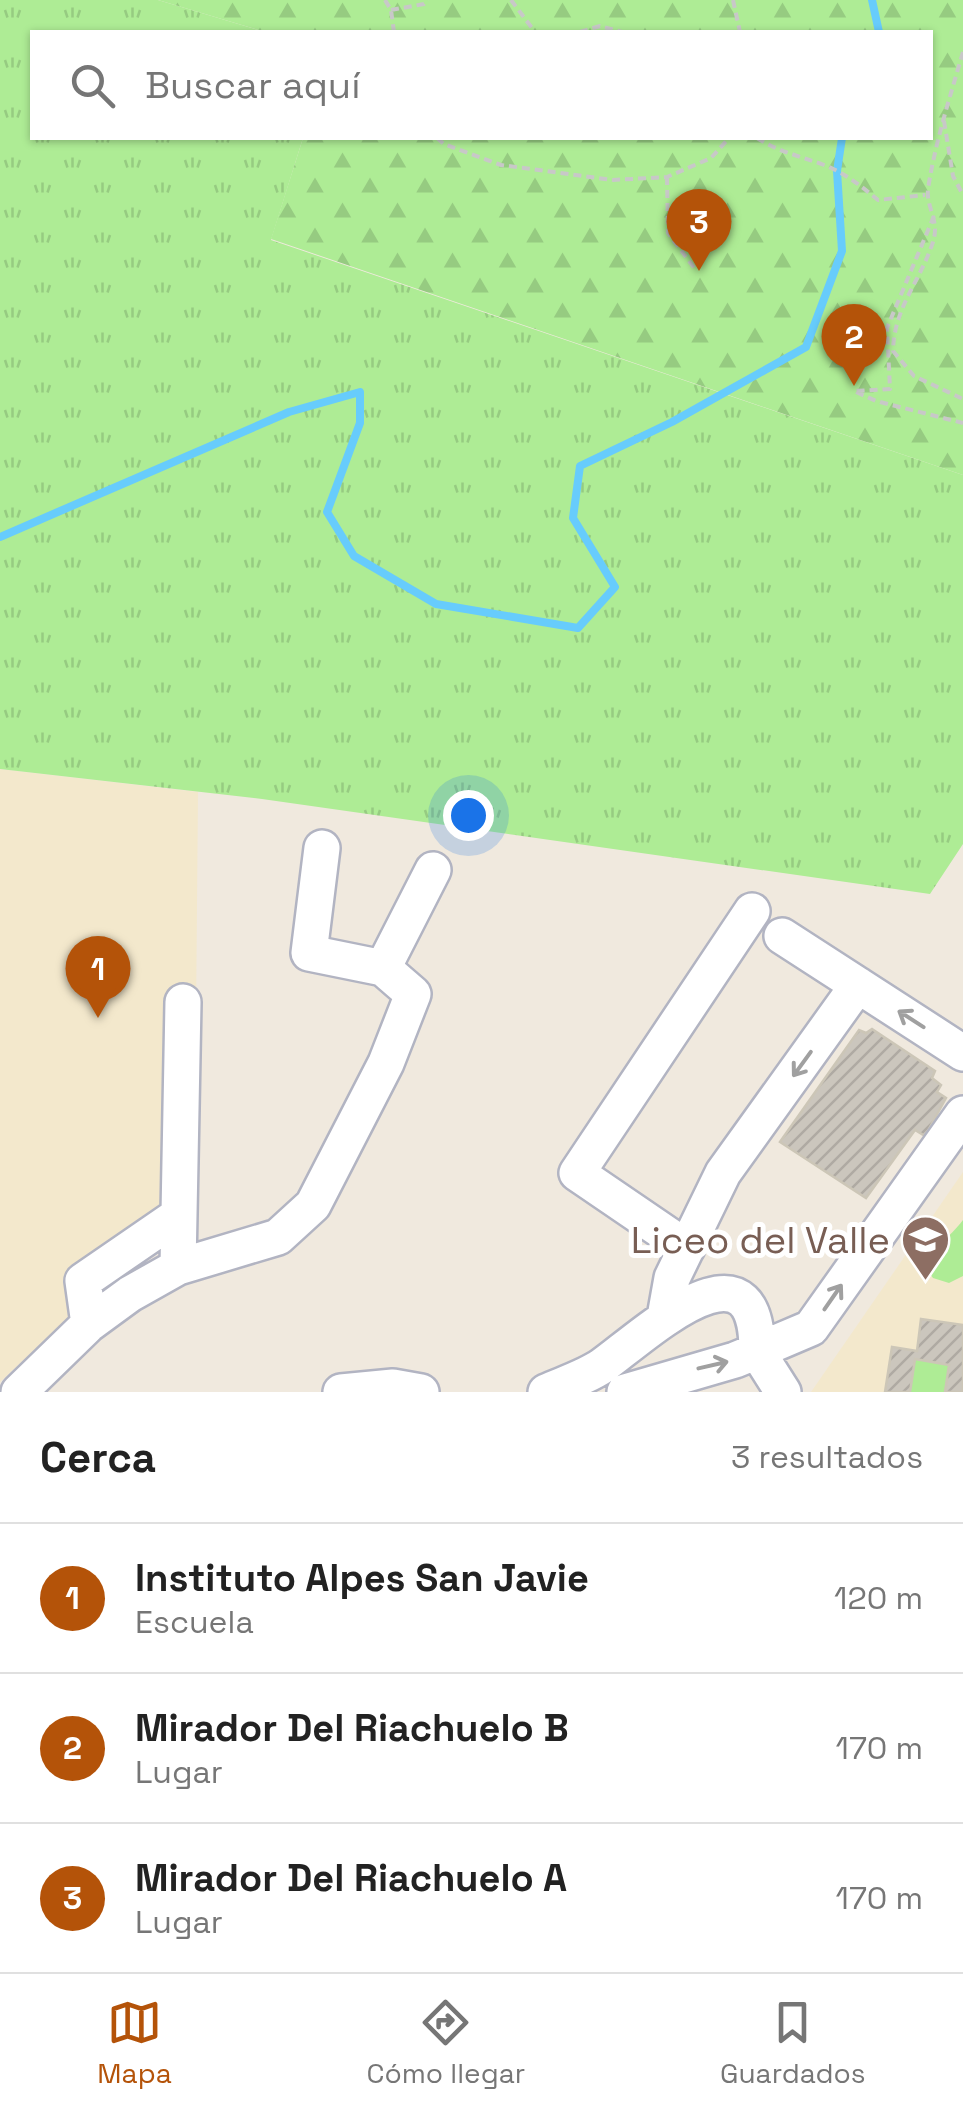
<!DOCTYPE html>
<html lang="es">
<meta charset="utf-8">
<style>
:root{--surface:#fff;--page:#f6f6f6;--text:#222;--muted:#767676;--line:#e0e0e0;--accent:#b45309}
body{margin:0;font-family:"Space Grotesk",sans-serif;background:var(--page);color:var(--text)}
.you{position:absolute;left:468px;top:815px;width:35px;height:35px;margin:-25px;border:8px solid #fff;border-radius:50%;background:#1a73e8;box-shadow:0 0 0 15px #1a73e833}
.badge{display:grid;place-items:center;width:65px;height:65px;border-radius:50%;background:var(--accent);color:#fff;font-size:32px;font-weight:700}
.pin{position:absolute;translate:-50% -82px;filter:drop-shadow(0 2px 5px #0008)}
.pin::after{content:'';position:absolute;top:52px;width:35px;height:30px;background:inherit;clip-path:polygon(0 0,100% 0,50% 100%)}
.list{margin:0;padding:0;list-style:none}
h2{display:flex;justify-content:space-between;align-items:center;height:130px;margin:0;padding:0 40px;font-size:42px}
h2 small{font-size:32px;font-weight:400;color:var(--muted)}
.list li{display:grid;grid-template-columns:65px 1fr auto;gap:30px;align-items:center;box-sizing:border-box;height:150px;padding:0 40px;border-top:2px solid var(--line)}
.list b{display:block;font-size:38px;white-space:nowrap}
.list p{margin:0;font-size:32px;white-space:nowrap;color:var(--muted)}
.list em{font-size:32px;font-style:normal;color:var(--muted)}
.icon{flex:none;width:55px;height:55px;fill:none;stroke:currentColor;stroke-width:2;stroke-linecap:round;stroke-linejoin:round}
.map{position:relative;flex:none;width:963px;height:1392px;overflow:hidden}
.search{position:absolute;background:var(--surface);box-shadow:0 2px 8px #0004;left:30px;right:30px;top:30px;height:110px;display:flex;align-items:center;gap:25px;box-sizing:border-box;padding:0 35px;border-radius:0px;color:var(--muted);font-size:38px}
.sheet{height:580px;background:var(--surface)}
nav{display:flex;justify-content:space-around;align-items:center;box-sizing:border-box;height:140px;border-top:2px solid var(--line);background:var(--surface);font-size:28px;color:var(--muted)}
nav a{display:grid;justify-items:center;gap:5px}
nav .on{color:var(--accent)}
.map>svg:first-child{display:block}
.education{fill:#f3e8cc}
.grass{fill:url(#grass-tufts)}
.forest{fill:url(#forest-firs)}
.garden{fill:#aeec95}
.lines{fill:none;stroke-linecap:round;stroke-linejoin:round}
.stream{stroke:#67ccfc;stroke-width:8}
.building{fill:url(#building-hatch);stroke:#ccc6b7;stroke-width:2.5}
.minor-casing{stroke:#b2b4c2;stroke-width:40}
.path{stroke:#c8c8c8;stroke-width:4;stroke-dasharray:8 5;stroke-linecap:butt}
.minor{stroke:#fff;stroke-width:35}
.oneway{stroke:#a0a0a0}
.labels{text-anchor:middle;stroke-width:10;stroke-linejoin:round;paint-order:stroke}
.education-label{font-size:38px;fill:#785e54;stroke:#fff;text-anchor:end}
</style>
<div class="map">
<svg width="963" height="1392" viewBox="0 0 963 1392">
<defs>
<pattern id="grass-tufts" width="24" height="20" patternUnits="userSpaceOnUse" patternTransform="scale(2.5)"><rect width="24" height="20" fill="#aeec95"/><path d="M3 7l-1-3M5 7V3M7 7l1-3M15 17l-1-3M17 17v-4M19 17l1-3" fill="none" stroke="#96cb81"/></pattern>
<pattern id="forest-firs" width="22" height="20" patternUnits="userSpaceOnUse" patternTransform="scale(2.5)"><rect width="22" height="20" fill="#aeec95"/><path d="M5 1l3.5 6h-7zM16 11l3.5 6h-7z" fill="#96cb81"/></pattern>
<pattern id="building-hatch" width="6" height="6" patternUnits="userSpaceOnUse" patternTransform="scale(2.5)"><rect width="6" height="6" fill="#cbc6bd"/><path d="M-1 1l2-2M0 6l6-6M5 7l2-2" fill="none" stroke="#afaaa3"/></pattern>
</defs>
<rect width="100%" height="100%" fill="#f0e9de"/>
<path class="education" d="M0,769L198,792L194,1245L153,1254L51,1334L0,1382Z
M963,1172V1392H811Z"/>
<path class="grass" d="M0,0H158L265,32H32V138H303L271,240L963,475V844L930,894L262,799L0,769Z"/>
<path class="forest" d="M158,0H963V475L271,239L303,138H930V32H265Z"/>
<path class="garden" d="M963,1220V1276L949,1283L933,1278L926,1268C931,1247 950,1238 963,1220Z
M915,1359L949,1365L945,1392H910Z"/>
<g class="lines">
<path class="stream" d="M872,0L879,32
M0,537L289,412L360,392V423L327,512L354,556L436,604L578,628L615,587L573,518L580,466L672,422L806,347L842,251L837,171L842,138"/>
</g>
<path class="building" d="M872,1029L935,1071L932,1078L941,1085L937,1092L946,1098L925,1136L915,1130L866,1198L780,1142L859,1030L866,1033Z
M921,1319L963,1325V1392H945L949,1365L915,1359L910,1392H885L892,1347L917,1351Z"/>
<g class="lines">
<defs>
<path id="minor" d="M782,936L963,1053
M383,968L433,870
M687,1248L577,1173L752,911
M178,1267L183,1002
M665,1317L672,1278L723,1173L858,985
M89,1324L83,1281L179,1215
M19,1392L89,1324L130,1294L178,1267L278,1237L313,1205L386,1063L413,994L383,968L309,953L322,848
M341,1392L393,1387L421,1392
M546,1392C564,1384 586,1377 602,1366C644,1336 757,1228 757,1351L735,1360L625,1392
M783,1392L757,1351L811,1328L963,1114"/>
</defs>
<use href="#minor" class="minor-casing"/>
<path class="path" d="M385,0L391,10L394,32
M511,0L535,32
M733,0L740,32
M391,10L424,4L428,0
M580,32L600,26L622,32
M963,52C950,97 935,143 928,189C926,208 940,220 933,242C920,282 894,307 893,351L914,376L963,399
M944,121L953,176L963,195
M437,138L444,144L501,165L613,180L667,177L711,158L729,138
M757,138C779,152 800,156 824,165C845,173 861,186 878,200L925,195
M667,177L668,233L695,269
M934,216L887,328L890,389L854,391L876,401L963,423"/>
<use href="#minor" class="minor"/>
</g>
<defs><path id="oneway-shaft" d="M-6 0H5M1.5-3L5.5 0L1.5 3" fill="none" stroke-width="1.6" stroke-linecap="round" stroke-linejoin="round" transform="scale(2.5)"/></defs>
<g class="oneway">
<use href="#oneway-shaft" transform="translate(911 1019) rotate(-147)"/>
<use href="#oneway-shaft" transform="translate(802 1064) rotate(126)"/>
<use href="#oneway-shaft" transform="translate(833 1297) rotate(-55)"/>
<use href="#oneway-shaft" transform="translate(713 1365) rotate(-13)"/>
</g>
<defs>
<symbol id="school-pin" viewBox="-11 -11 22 30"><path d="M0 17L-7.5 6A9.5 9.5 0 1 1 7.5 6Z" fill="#8d6e63" stroke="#fff"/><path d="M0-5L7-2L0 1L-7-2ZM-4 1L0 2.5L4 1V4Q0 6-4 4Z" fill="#fff"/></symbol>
</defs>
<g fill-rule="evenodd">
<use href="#school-pin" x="898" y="1212" width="55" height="75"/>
</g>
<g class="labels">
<g class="education-label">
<text x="890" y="1253">Liceo del Valle</text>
</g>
</g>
</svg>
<div class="you"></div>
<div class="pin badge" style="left:98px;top:1018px">1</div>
<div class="pin badge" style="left:854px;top:386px">2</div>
<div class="pin badge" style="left:699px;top:271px">3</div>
<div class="search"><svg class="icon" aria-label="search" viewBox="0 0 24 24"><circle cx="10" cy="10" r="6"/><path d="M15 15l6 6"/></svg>Buscar aquí</div>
</div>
<section class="sheet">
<h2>Cerca<small>3 resultados</small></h2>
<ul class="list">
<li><span class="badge">1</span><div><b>Instituto Alpes San Javie</b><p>Escuela</p></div><em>120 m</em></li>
<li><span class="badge">2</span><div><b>Mirador Del Riachuelo B</b><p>Lugar</p></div><em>170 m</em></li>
<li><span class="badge">3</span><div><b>Mirador Del Riachuelo A</b><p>Lugar</p></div><em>170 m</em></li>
</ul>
</section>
<nav>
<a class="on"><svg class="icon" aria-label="map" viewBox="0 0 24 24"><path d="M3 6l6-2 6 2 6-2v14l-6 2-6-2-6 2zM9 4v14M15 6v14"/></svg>Mapa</a>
<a><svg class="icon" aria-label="directions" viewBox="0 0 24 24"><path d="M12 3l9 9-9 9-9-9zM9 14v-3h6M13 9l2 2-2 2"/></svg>Cómo llegar</a>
<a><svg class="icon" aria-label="saved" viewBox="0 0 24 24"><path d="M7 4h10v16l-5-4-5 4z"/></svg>Guardados</a>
</nav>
